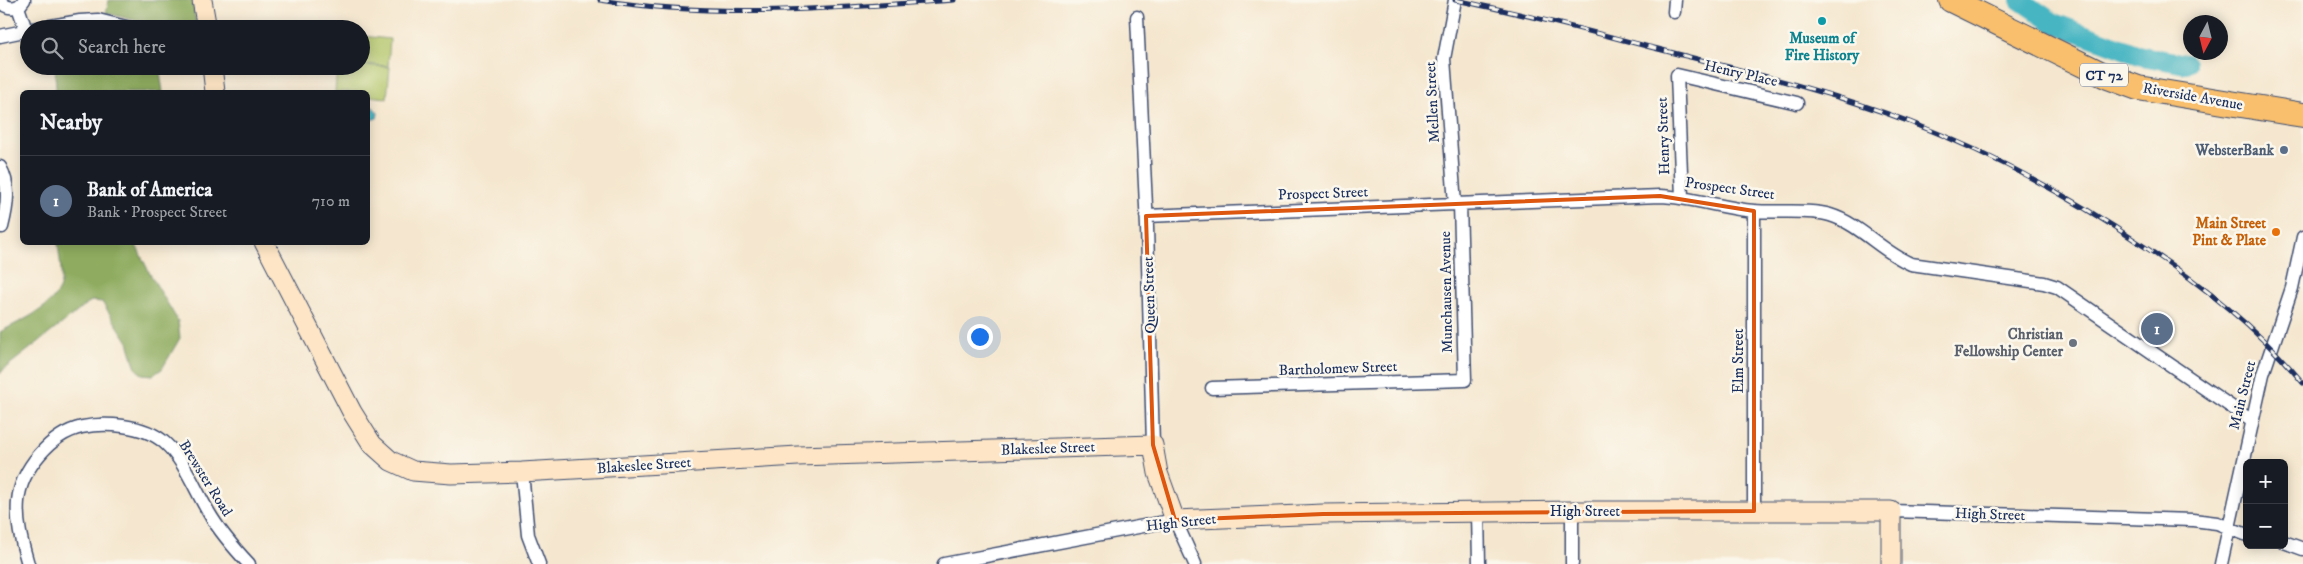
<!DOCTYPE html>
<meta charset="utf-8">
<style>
:root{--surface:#171b24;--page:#20242c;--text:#f1f3f6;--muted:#9ea1a6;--line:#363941;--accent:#d690ce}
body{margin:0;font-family:"IM FELL DW Pica",serif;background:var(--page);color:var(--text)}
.controls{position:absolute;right:15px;bottom:15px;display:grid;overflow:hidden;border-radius:8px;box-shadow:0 2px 12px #0003}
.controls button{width:45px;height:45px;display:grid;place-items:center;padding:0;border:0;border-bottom:1px solid var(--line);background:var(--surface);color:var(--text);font:25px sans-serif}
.compass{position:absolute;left:2183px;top:15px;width:45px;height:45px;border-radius:50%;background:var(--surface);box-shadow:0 2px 12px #0003;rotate:187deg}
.you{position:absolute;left:979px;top:336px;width:18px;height:18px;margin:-12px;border:4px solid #fff;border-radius:50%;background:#1a73e8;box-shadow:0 0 0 8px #1a73e833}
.badge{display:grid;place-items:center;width:32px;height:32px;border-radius:50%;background:var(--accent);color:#fff;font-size:16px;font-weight:700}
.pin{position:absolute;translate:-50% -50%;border:2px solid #fff;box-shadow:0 1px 5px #0006}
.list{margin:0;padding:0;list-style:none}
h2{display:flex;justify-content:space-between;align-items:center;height:65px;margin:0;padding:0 20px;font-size:21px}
h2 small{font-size:16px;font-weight:400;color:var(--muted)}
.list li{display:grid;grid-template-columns:32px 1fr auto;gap:15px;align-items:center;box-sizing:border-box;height:90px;padding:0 20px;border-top:1px solid var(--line)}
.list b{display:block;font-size:19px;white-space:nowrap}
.list p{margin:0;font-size:16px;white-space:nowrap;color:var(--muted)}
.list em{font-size:16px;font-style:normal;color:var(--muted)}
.icon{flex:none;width:28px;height:28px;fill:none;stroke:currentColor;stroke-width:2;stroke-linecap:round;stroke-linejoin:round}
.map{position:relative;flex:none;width:2303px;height:564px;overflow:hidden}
.search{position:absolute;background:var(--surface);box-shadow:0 2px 12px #0003;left:20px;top:20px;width:350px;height:55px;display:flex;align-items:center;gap:12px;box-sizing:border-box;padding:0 18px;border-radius:28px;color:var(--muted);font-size:19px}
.panel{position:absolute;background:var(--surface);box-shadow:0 2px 12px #0003;left:20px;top:90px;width:350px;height:155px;border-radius:8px}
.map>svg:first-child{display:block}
.green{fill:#b3c66a;stroke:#677a64}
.forest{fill:#8eab5e;stroke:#546d5e}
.water{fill:#47b5c2;stroke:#317290}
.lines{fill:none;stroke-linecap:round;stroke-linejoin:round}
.river{stroke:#47b5c2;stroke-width:20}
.street-casing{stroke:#3c4b6f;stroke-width:15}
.secondary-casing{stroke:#3c4b6f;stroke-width:21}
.highway-casing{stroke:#3c4b6f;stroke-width:26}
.street{stroke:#fff;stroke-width:12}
.secondary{stroke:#fde5c5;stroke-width:19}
.highway{stroke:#f9bf6d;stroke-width:24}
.rail-casing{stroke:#1b2f5e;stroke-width:5}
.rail{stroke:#fbf7ec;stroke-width:3;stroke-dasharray:9;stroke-linecap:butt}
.marked{fill:none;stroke:#de5710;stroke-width:4;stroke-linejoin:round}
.culture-dot{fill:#0f9aa8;stroke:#fbf7ec;stroke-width:2}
.service-dot{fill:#5c6f8a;stroke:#fbf7ec;stroke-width:2}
.food-dot{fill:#e8710a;stroke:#fbf7ec;stroke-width:2}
.worship-dot{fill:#6b7280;stroke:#fbf7ec;stroke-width:2}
.labels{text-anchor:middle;stroke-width:5;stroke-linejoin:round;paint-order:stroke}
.shield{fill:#fbf7ec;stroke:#5e6b89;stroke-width:1}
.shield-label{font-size:14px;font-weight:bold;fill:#1b2f5e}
.culture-label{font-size:15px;font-weight:bold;fill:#0d838f;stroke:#fbf7ec}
.street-label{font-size:15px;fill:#1b2f5e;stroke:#fbf7ec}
.service-label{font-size:15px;font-weight:bold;fill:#4e5e75;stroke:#fbf7ec;text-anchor:end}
.food-label{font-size:15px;font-weight:bold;fill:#c56008;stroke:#fbf7ec;text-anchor:end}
.worship-label{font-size:15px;font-weight:bold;fill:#5b616d;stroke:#fbf7ec;text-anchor:end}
</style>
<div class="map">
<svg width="2303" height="564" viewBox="0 0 2303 564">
<rect width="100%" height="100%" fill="#fbf7ec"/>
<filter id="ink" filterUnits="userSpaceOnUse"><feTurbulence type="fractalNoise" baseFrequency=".02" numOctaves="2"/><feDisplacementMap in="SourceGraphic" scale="10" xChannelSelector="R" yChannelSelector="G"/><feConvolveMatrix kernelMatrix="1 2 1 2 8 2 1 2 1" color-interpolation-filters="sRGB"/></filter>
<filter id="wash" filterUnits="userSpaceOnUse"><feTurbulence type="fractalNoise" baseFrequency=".0096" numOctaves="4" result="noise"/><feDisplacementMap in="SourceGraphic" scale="20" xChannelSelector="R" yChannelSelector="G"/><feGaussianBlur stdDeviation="1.12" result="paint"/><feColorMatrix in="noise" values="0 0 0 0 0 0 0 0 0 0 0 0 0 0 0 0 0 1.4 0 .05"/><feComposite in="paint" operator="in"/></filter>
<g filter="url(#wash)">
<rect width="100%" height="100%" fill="#f5e7cf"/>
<path class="green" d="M361,36L390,39L388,66L361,64Z
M361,65L390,67L387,98L368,96V92H335L337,66H361Z"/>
<path class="forest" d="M109,0H192L197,29H169L106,13Z
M55,66H159L163,92H54L56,88Z
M58,243H135L150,274L178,321L180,338L162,369L153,375L142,374L136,369L128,342L102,302L91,301L4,369L0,374V332C19,321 58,307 61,282C62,269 59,255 58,243Z"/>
<path class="water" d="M368,106L373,107L378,113L377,118L368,121Z"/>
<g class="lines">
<path class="river" d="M2020,0L2054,23L2142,56L2186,64"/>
</g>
</g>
<g filter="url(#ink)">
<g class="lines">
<defs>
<path id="street" d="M0,0C6,10 18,10 24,0
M18,7L26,30
M1674,12L1675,0
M1137,17L1147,227L1153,445
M33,29L80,21L98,20L134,29
M0,36L29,30
M0,167C11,186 7,207 2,227
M1682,197L1677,75L1797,103
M1455,204L1444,59L1455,0
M1754,211V511
M1146,216L1660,196C1692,197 1722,208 1754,211C1776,213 1810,209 1830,215C1860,224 1882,252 1911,264L2044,283L2057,287L2252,421
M1212,388L1465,380L1460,204
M522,472L528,535L539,564
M1891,511L2193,520L2217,523L2247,535
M1478,512L1479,564
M2284,542L2303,549
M28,564C22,543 16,523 18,501C21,469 51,434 82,427C96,424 109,424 123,426C138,428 154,433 165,443C185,461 195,490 209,513C220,532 234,548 249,564
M944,564L1175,520L1195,564
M1572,564V511
M2221,564L2263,374L2292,288L2303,237"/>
<path id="secondary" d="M202,0L207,29
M212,66L215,92
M264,242L352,412L372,444L391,461L413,471L451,474L522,472L798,456L1153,445L1158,473L1175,520L1323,514L1572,511H1891V564"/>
<path id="highway" d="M1951,0L2108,77L2138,88L2303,115"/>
</defs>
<use href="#street" class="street-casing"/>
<use href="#secondary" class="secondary-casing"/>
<use href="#highway" class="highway-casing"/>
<use href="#street" class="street"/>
<use href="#secondary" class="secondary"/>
<use href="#highway" class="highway"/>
<defs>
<path id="rail" d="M600,0C718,19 836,8 954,0
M1455,0C1522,13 1588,31 1654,48C1740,70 1827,90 1910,122C1993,154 2071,197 2145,247C2203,285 2259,330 2303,383"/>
</defs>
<use href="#rail" class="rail-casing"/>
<use href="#rail" class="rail"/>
</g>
</g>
<path class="marked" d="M1660,196L1754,211V511L1323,514L1175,520L1153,445L1146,216Z"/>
<circle class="culture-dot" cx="1822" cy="21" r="5"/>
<circle class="service-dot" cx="2284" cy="150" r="5"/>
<circle class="food-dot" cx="2276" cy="232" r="5"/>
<circle class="worship-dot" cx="2073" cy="343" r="5"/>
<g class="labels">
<rect class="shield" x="2080" y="63.5" width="48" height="23" rx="4"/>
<g class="shield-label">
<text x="2104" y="80">CT 72</text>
</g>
<g class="culture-label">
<text x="1822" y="43">Museum of<tspan x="1822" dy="17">Fire History</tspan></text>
</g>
<g class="street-label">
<text transform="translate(1741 73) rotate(13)" y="5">Henry Place</text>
<text transform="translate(2193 96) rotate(10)" y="5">Riverside Avenue</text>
<text transform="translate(1432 102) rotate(-93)" y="5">Mellen Street</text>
<text transform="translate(1663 136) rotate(-92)" y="5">Henry Street</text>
<text transform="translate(1730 188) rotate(8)" y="5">Prospect Street</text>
<text transform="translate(1323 193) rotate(-2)" y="5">Prospect Street</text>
<text transform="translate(1446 292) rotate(-91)" y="5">Munchausen Avenue</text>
<text transform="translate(1149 295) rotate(-92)" y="5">Queen Street</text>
<text transform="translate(1738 361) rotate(-90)" y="5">Elm Street</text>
<text transform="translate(1338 368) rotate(-2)" y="5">Bartholomew Street</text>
<text transform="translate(2242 395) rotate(-76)" y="5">Main Street</text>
<text transform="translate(1048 448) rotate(-2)" y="5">Blakeslee Street</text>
<text transform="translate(644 465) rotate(-4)" y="5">Blakeslee Street</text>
<text transform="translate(206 478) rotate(58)" y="5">Brewster Road</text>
<text x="1585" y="516">High Street</text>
<text transform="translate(1990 514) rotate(2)" y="5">High Street</text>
<text transform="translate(1181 522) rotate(-6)" y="5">High Street</text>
</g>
<g class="service-label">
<text x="2274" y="155">WebsterBank</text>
</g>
<g class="food-label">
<text x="2266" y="228">Main Street<tspan x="2266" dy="17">Pint &amp; Plate</tspan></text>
</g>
<g class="worship-label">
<text x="2063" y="339">Christian<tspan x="2063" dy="17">Fellowship Center</tspan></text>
</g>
</g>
</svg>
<div class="controls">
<button>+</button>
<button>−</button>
</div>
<svg class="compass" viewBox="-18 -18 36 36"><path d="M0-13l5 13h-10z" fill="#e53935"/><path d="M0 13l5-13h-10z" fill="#9ea1a6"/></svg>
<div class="you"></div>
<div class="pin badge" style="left:2157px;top:329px;background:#5c6f8a">1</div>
<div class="search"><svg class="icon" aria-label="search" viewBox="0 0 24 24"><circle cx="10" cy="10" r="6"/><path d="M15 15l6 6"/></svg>Search here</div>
<section class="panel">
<h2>Nearby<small></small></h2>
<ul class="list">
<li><span class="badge" style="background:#5c6f8a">1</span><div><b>Bank of America</b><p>Bank · Prospect Street</p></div><em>710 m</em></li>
</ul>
</section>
</div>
